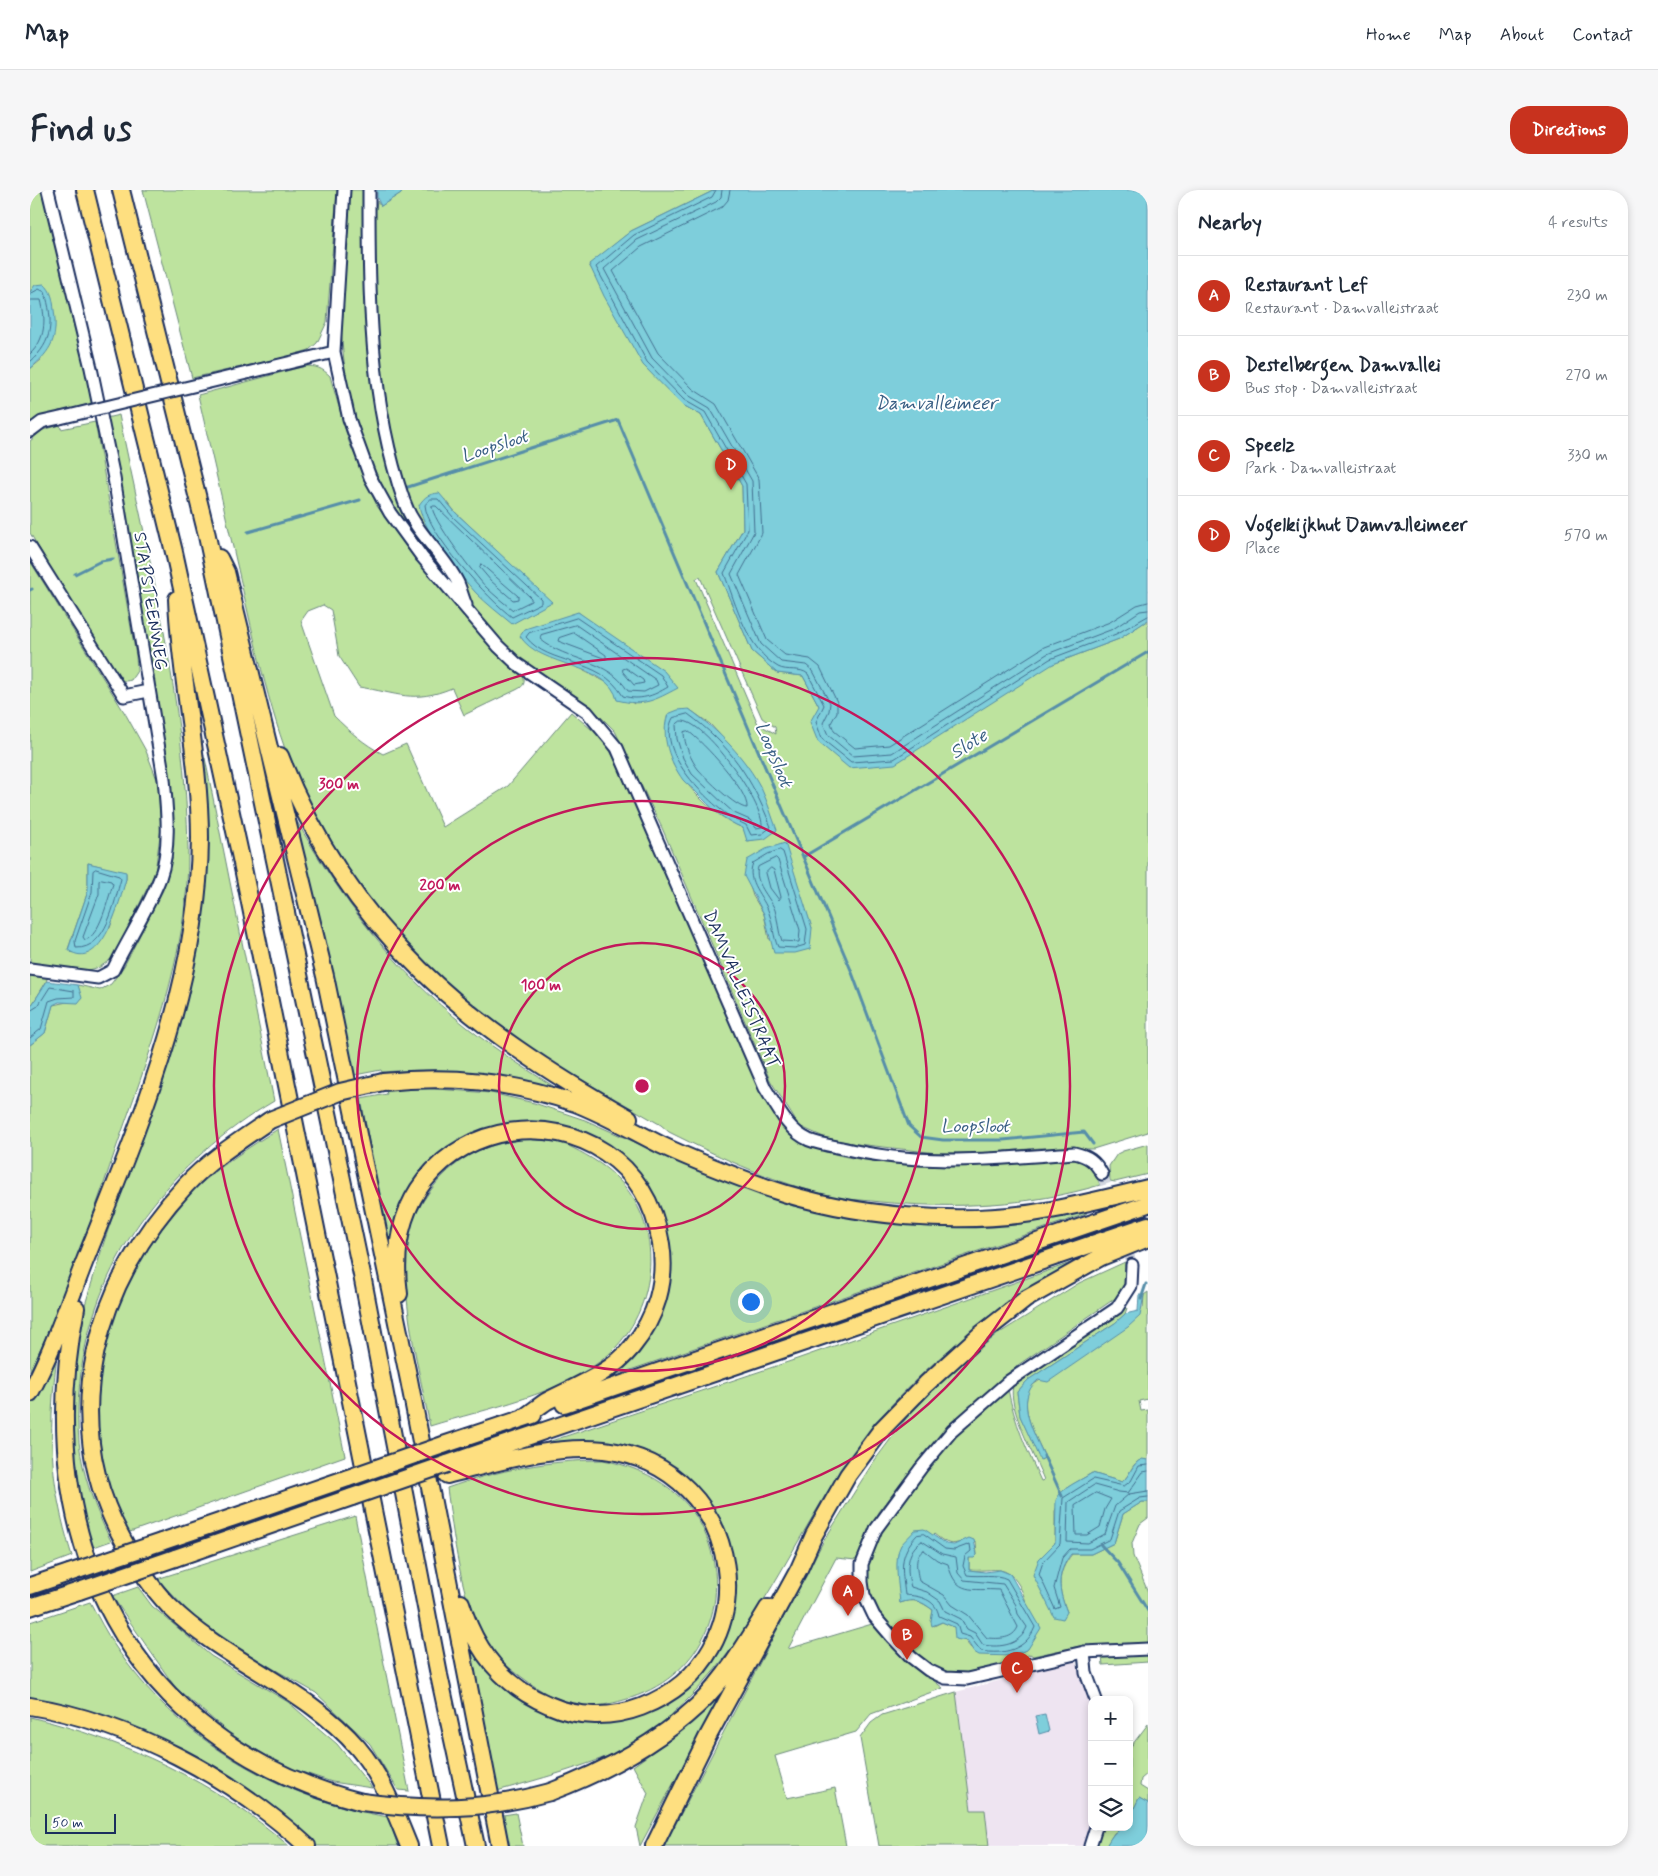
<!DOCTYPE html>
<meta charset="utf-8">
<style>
:root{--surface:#fff;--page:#f6f6f7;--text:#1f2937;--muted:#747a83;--line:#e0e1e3;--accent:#c8321e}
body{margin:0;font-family:Mynerve,sans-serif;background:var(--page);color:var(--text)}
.controls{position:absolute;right:15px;bottom:15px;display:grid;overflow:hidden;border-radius:10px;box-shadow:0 2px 8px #0003}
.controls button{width:45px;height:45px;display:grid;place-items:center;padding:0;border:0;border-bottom:1px solid var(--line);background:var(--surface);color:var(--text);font:25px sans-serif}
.scale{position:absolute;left:15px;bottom:12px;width:71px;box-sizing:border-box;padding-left:5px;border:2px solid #1b2f5e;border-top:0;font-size:14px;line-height:18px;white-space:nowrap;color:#1b2f5e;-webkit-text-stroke:4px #fff;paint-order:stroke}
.you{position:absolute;left:720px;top:1111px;width:18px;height:18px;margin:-12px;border:4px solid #fff;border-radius:50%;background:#1a73e8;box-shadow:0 0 0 8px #1a73e833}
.badge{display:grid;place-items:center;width:32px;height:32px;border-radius:50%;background:var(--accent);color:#fff;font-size:16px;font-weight:700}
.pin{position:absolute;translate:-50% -41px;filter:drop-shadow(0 1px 2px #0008)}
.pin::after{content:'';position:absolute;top:26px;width:18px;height:15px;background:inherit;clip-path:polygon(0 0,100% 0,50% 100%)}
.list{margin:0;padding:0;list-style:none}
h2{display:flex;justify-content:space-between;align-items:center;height:65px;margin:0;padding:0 20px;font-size:21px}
h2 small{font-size:16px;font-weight:400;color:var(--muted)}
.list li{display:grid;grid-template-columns:32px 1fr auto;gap:15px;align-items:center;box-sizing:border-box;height:80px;padding:0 20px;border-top:1px solid var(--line)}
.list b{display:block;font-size:19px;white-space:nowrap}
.list p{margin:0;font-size:16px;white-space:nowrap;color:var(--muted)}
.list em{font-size:16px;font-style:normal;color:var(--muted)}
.icon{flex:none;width:28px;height:28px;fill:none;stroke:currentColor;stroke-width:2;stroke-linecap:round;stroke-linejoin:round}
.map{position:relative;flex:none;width:1118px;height:1656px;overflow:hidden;border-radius:20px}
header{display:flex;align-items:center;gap:30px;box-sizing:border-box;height:70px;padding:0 25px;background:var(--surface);border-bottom:1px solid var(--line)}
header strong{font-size:24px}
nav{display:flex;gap:28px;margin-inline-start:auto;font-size:18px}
.intro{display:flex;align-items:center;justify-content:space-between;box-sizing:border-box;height:120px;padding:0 30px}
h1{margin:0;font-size:35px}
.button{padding:12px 22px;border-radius:20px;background:var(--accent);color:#fff;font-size:18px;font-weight:700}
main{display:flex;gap:30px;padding:0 30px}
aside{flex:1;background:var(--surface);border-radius:20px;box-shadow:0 2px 8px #0003}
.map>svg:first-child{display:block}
.built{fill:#eee4f1}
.green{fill:#bde39e;stroke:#6c897e;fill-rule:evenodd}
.water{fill:#7ecedb;stroke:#568ea9}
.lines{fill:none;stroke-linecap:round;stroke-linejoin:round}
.shore{stroke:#436f90;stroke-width:1}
.stream{stroke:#568ea9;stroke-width:3}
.minor-tunnel{stroke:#d1d5df;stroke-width:11;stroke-dasharray:11 5.5;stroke-linecap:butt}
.minor-casing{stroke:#1b2f5e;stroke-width:15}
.highway-casing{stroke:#1b2f5e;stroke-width:20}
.minor{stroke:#fff;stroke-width:11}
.highway{stroke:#fedf80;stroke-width:16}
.minor-bridge-casing{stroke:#1b2f5e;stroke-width:15;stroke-linecap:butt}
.highway-bridge-casing{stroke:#1b2f5e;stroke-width:20;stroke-linecap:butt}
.minor-bridge{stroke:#fff;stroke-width:11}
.highway-bridge{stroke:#fedf80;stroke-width:16}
.ring{fill:none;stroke:#c2185b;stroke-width:2.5}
.labels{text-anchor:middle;stroke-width:4;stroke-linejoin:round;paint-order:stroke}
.street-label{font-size:18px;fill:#1b2f5e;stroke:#fff}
.water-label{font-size:19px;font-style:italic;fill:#395f84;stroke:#fff}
.centre{fill:#c2185b;stroke:#fff;stroke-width:2.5}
.ring-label{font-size:15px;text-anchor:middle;font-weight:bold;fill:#c2185b;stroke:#fff;stroke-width:4;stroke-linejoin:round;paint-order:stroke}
</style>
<header>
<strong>Map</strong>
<nav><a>Home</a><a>Map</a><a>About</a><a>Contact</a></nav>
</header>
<div class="intro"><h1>Find us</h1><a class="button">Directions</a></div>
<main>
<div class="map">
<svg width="1118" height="1656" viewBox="0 0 1118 1656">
<rect width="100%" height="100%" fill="#fff"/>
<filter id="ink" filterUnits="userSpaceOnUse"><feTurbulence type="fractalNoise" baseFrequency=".02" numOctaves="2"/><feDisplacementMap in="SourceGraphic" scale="10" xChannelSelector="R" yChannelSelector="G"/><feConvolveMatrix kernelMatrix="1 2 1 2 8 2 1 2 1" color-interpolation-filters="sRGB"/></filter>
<g filter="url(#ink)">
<path class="built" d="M1045,1470L1062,1510V1634L1055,1656H959L955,1620H941L926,1502Z"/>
<path class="green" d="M0,0H13L56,177L62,213L9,228L0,233V179L11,170L6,95L0,102Z
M113,0H307L297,132L287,153L279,160L256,167L162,188Z
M320,0H336V107L372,312L426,393L424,398C354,315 315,243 311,132C310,89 317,43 320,0Z
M372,0H685L601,41L559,75L651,214L671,225L712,296L713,339L688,382L722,461L747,483L773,486L789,516L1023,474L1089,449L1118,430V942L1063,959L1010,958L953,963H907L827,954L796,948L769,936L740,890L632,638L585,541L563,519L495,476L472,454L449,426L380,317L358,237L349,173L343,36L347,11L351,16L371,3ZM416,310L426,323L522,413L447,404L401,343L391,324ZM670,387L732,528L745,537L746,544L728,534L666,389ZM548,422L565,435L604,514L576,492L554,481ZM659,519L680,534L690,545L737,647L718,651L713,638C685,627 658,599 643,573ZM718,690L771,707L782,738L739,749L734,724L723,706Z
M275,176C286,176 292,178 300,186L319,252L347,316L382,365L455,451L494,488C495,495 492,497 486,500L434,525L422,498C383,514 368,503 329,497L309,466L301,420L293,415L278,421L271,431L304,526C319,541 334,554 353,564L376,554L413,637L478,596L541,522L574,550L584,568L729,897C738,913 746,933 760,945C793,973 903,979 946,976C966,975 986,973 1007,971C1018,970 1030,967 1041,968C1056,970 1066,981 1070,995C1001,1016 923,1019 851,1012C837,1010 823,1010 809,1008C750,995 693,969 639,942L631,935C572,901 510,868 456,827C385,773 322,697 281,619C248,556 232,483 216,414C200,344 184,275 168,205Z
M89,225C119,369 156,514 158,661C159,765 118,867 84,964C59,1037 34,1111 0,1181V855L15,843L23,815L37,812L49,800L48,795L70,800L81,794L94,776L133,700L142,668L143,624L130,528L76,228Z
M65,232L106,466L107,481L101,490C94,492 90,491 85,485L0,343V251L13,240L30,235L31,239Z
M0,371L96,525L116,561L128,592L131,638L125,682L84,767L70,777L59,780L0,775ZM58,673L96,683V689L80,738L42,763L38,759L58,701Z
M175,568L244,911C143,971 67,1063 51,1182C47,1212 46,1246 53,1276C59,1302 69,1327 81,1351L58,1359L39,1254L46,1161L55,1115L74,1052L157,806C166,769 174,731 176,692C178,651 174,610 171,569Z
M265,628C310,708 364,780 437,837C467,861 501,882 534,903C469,881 419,877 352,882L351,880L325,885Z
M19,784L15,794L0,818V785Z
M392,898L461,903L504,913L555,930L670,981L763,1016L821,1028L885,1035L915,1036L1052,1021H1057L1056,1024L577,1188L618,1142L631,1033L566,953L473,937L451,943L432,952L415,962L402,974L366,1037L362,1066H360L331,909L357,904L356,901Z
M248,939L315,1266L97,1343C87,1320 76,1297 71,1272C54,1183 86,1094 143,1025C150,1017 157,1007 165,999C190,976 219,957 248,939Z
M496,949C509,951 526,950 537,955C553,963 572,973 585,986C636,1034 629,1119 578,1165C532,1205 457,1218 400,1236C389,1178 369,1108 378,1050C381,1028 394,1007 409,990C435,962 459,954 496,949Z
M1118,954V984L1085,992L1080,991L1079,976L1087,964L1093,961Z
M1046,1071C963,1121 885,1178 828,1256C764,1344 726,1451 643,1523C626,1560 505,1590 467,1601L437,1446L509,1518L537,1528L593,1529L688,1455L695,1346L683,1320L673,1306L636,1275L497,1259L767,1169Z
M1095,1072L1094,1094L1087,1107L988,1175L897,1259L849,1322L826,1370L806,1368L758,1459L842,1434L864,1459L913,1498L841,1524L826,1542L745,1566L757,1608L805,1598L816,1656H634L793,1352L842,1274L877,1227L923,1180L968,1144L1049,1093Z
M1118,1102V1209L1109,1211L1111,1221L1118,1220V1270C1102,1267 1102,1284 1092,1292L1062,1283L1035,1299L1025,1321V1353L1009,1369L1037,1422C1028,1399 1026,1384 1042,1364H1061L1084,1353L1093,1324L1112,1312H1118V1328L1110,1334L1102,1353L1103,1366L1118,1402V1455L1050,1456L1003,1466L1000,1464C982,1480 930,1490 907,1479C873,1464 828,1409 839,1371C846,1348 859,1331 873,1312C888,1291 903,1268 922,1249C940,1231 960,1216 978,1199C984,1232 997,1260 1011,1291L1014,1290C1006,1269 977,1217 983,1196L1094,1115L1097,1118L1095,1124L1085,1133L998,1190L987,1202L990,1226L1011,1270L1015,1267C1006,1247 989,1219 1000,1197L1113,1118L1114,1105ZM904,1344C926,1362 922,1349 946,1352L947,1365L939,1368V1380C949,1381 962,1379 970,1380C996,1384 1005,1439 998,1459L982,1466L941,1458L924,1437L912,1432L904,1436L901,1432L903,1420C890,1411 885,1408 870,1413L868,1379Z
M28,1157C18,1236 18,1289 42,1366L0,1382V1214Z
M573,1270C615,1278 656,1301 674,1341C706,1413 670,1489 594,1510C580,1514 565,1518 550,1515C527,1511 510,1501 493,1488C479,1478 464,1466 455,1451C431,1413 423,1343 417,1298C468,1280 519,1270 573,1270Z
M325,1326L379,1601L368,1600L340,1554L286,1503L205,1457L163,1426L127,1389Z
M108,1397L122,1416L181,1466L258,1512L307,1554L342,1598L302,1592L254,1576L200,1544L145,1497L82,1406Z
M60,1412C68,1427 76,1442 85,1456C147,1549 248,1608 358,1627L368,1656H285L201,1590L0,1512V1432Z
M1118,1464V1472L1073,1475L1072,1466Z
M926,1502L941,1620H955L959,1656H849L830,1548L841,1533L852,1525Z
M685,1509L687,1512L610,1656L606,1637L618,1603L603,1576L639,1550Z
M0,1527C94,1550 186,1592 259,1656H0Z
M1118,1534V1583L1111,1589L1110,1596L1118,1601V1613L1109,1608L1099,1629V1559Z
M486,1623L493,1656H479L473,1625Z
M1071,1637H1095L1084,1643L1076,1656H1064Z"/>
<path class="water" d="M347,0H372L371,3L351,16L347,8Z
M685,0H1118V430L1089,449L1023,474L865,574L819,578L788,552L780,532L789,516L773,486L747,483L722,461L688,382L713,339L712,296L671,225L651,214L613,175L574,106L559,74L601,41Z
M14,94C22,101 23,110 24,120C28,148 22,160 0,179V102L5,95Z
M409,303L426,323L522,412L482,434C470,424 457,414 446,403C428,383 393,341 389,315C395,306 399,304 409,303Z
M548,422L634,481L648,498C625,510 614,517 587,510C580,473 509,478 490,446L495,439Z
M659,519C687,539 716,568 732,600C738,613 742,627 747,640L735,649L717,651L713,638C693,630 682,618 667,603C663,598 657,595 653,590C640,572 630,546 638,524L648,520Z
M755,653L782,738L780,759L765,763H744L734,724L714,686L717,670L736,659Z
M58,673L96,682V689C90,710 72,784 38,760L58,701Z
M17,791L48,795L52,808L48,813L29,812L23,815L15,843L0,855V818Z
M1109,1105H1114L1110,1126L1098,1137L1018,1192L1008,1190C983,1210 1005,1244 1015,1268L1010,1270L990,1226L987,1202L998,1190L1085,1133L1095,1124L1108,1121Z
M1112,1269L1118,1270V1312H1112L1093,1324L1084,1353L1061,1364H1041C1026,1384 1028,1399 1037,1422L1033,1429L1024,1427L1003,1385L1009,1369L1025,1353L1026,1310C1032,1297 1050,1291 1062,1283L1092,1292C1101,1285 1101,1274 1112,1269Z
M894,1339L916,1354L924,1355L939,1348L944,1350L947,1365L944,1368H939V1380L955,1382L970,1380L980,1384L1011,1438L998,1459L982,1466L949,1465L944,1462L937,1451L925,1449L924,1437L912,1432L902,1436L901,1432L903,1420C891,1411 885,1408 870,1413C869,1398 863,1368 871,1355C875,1350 881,1345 885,1340Z
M1015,1524L1019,1541L1009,1544L1005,1526Z
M1109,1608L1118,1613V1656H1076C1083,1644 1086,1638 1099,1637V1629Z"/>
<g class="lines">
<path class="shore" d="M686,0L682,7L604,45L566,77L617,172L654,210L675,222L716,294L718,340L694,383C706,415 717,459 748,477C757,482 770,477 778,484L794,515L786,532L792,549L821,572L864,569L1020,469L1086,444L1118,426
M692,0L691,7L686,12L607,50L574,79L622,168L658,205L680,218L722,291L724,342L701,384L731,454L751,472L776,475L783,481L800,513L799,521L793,533L798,545L823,566L862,563L1017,464L1083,439L1110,421L1118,420
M700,0L698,10L692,17L611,57L583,81L628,163L663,199L686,214L729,289L732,343L709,385L737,450L755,465L780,469L790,477L807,512V522L801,533L804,541L825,558L859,555L1014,457L1080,432L1107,415L1118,412
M0,104L9,99L15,102C23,131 24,151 0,172
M0,110H11C16,130 16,149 0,164
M401,309H408L423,327L511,409V413L482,427C460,411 396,342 395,315Z
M402,316H406L501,408V411L483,420C474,413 464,405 456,397C446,387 400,327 402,316Z
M451,374L488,406V409L483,410L461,391L450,378Z
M547,428L631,485L638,497C623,506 610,511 593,506C570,466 519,477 496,447L499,443Z
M546,435L626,490L628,495L614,502L598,501C578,468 537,472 510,449L511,445Z
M544,443L576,465V469L528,451L529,448Z
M593,479L596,478L613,490L614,493L604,495L593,482Z
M658,524C700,555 722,588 741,637L732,644L721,645L716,635C710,632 704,630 699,626C675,609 625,560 643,528Z
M651,531C674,528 735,615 732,637L726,638L720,630L704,623L695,615L662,584L653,568L647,549L646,535Z
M658,541C673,552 719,601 717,618C706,618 677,589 668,579C661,570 654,554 654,542Z
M750,660L753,662L777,739L775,755L765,758L748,757C743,746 743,734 739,723C734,706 715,692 723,673L738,664Z
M746,668L748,670L770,740L769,752L752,751C748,741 748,730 745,720C740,707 723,692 728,677Z
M741,678L744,680L751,707L749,710L740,698L736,683Z
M66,679L89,686L91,689C84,712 77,759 46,758L45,751L62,702L63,681Z
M72,689L81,691L83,694C78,708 70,746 55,750L53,747L69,704V691Z
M0,821L8,816L20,797L44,801V807L28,808L19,811L11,839L0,848
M1118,1275L1109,1276L1101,1291L1094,1296L1063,1289L1033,1308L1030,1354L1013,1372L1009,1384L1025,1419L1030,1417L1024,1398L1032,1368L1040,1359H1060L1080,1349L1089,1321L1110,1308L1118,1307
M1118,1281L1113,1282L1098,1303L1089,1302L1064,1295L1038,1312L1037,1352L1058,1353L1075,1344L1085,1316L1099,1304L1118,1301
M1066,1303L1081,1309L1075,1319L1070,1337L1057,1345H1046L1045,1316Z
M894,1344L915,1359L924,1360L940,1354L941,1361L935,1366L933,1376L937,1385C950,1387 965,1383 977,1389L1005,1437C996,1460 974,1465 951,1461L940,1447L930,1444L927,1434L909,1426C906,1409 890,1406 875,1405C872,1379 868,1365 887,1345Z
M892,1351L912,1364L926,1367L928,1383L934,1390L973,1394L986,1415L988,1424L997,1437C990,1455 971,1458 953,1455L945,1443L937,1439L931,1429L915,1421L910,1411L897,1402L881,1397C876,1381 876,1360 892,1351Z
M894,1360L907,1370L918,1374C926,1406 942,1398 969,1400L988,1437C983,1449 970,1449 957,1448L938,1425L922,1415L914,1405L889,1391C887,1380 883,1366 894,1360Z"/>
<path class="stream" d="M378,297L588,230L821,780L879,936L891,947L913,950H973L1054,942L1063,954
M218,342L330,310
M45,384L71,371L83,369
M0,400L2,399
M773,667L1118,462
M1111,1109L1116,1094
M1014,1266L1032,1306
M1071,1355L1088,1373L1118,1421"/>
<path class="minor-tunnel" d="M1072,984L1102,1075"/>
<defs>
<path id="minor" d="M314,0L304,162L319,229L340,287L360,323L392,367L468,456L487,474L557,522L587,558L735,898C747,917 758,941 779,950C789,954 802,956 812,958C891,977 964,969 1044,963C1058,966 1065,971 1072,984
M339,0C339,104 339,211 374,311C385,343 414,364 428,393C431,400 433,408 436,415
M217,183L304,162
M0,241L12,232L30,228
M0,357L94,506L118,501
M0,779L68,788L83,780C97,751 119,717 130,688C141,657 137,621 134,589L84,288L61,178L18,0
M1102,1075L1101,1096L1087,1118L979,1191L922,1241L891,1278L846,1339L832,1374V1392L834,1405L844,1426L862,1447L881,1467L898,1480L915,1488L937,1489L1054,1462L1118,1459
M1054,1462L1056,1483L1066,1510
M1060,1656L1066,1637"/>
<path id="highway" d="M55,0L144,362L212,673L411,1656
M91,0L176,341L332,1085L409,1485L446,1656
M189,368L196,382L295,786L379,1190L470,1656
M250,566C320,744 438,837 599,928
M353,892C422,885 478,891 545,913C574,924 603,941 631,955C665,971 702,985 738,998C823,1027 932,1037 1021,1020C1053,1014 1086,1006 1118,998
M240,930C211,950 180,969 156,995C66,1091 26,1227 92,1348C105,1373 120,1396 139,1416C195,1472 276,1497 328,1558C352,1586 365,1622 379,1656
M369,1104C343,909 604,883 631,1054C637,1091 626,1128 602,1157C580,1184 548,1195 517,1211C509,1216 501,1223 493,1228
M46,1118C0,1348 98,1553 332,1612
M0,1203C22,1162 37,1117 54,1073C108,937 169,798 170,648C170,568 150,489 147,409
M534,1214L1118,1014
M413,1255L503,1225
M417,1274L1118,1035
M417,1285C465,1273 524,1254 574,1260C716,1277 744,1466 611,1517C582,1528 548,1528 519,1515C473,1496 445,1460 431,1413
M131,1352L318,1288
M145,1368L322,1307
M0,1396L39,1383
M0,1417L49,1401
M0,1516C100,1532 203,1588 277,1656
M520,1602C573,1582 625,1555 667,1516C695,1490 718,1451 738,1418
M624,1656L677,1548L769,1379L784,1345L818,1285L852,1239L896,1194L950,1145L996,1109L1071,1067L1118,1048"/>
</defs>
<use href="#minor" class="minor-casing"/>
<use href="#highway" class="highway-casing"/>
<use href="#minor" class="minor"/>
<use href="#highway" class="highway"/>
<defs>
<path id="minor-bridge" d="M30,228L217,183"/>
<path id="highway-bridge" d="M240,930L310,902L353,892
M318,1288L413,1255
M322,1307L417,1274
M39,1383L131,1352
M49,1401L145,1368
M332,1612C397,1621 457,1620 520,1602"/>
</defs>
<use href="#minor-bridge" class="minor-bridge-casing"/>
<use href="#highway-bridge" class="highway-bridge-casing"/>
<use href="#minor-bridge" class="minor-bridge"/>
<use href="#highway-bridge" class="highway-bridge"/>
</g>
</g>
<g class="ring">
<circle cx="612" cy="896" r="143"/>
<circle cx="612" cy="896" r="285"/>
<circle cx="612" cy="896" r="428"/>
</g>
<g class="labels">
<g class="street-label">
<text transform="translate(121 411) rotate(81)" y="6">STAPSTEENWEG</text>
<text transform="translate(712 799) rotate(67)" y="6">DAMVALLEISTRAAT</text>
</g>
<g class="water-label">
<text x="906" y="219">Damvalleimeer</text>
<text transform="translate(464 255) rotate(-18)" y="7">Loopsloot</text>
<text transform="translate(938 553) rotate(-31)" y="7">Slote</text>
<text transform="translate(745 564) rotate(67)" y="7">Loopsloot</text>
<text x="945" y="942">Loopsloot</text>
</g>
</g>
<circle cx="612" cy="896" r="8" class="centre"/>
<g class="ring-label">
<text x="309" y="599">300 m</text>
<text x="410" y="700">200 m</text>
<text x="511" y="800">100 m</text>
</g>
</svg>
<div class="controls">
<button>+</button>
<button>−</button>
<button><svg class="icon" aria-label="layers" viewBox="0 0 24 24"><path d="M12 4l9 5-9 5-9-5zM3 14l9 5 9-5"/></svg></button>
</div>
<div class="scale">50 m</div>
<div class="you"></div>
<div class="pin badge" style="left:818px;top:1426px">A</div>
<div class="pin badge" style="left:877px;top:1470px">B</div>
<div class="pin badge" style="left:987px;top:1503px">C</div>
<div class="pin badge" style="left:701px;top:300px">D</div>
</div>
<aside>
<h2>Nearby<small>4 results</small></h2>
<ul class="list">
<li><span class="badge">A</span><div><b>Restaurant Lef</b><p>Restaurant · Damvalleistraat</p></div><em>230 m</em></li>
<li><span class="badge">B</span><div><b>Destelbergen Damvallei</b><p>Bus stop · Damvalleistraat</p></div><em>270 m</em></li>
<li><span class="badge">C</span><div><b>Speelz</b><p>Park · Damvalleistraat</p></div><em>330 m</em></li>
<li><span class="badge">D</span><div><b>Vogelkijkhut Damvalleimeer</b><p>Place</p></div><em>570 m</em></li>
</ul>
</aside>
</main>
